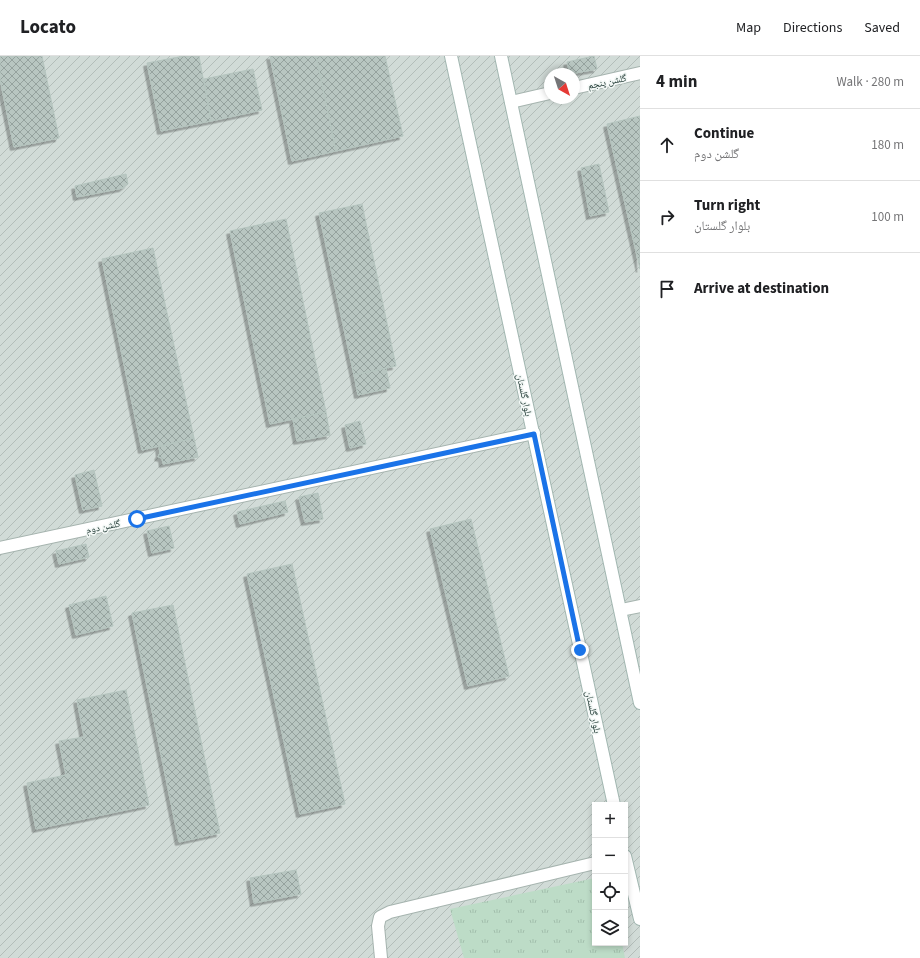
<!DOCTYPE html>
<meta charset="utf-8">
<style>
:root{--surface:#fff;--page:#f2f2f2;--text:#202124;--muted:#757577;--line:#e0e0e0}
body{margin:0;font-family:"Source Sans 3","Noto Naskh Arabic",sans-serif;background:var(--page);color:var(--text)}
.controls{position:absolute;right:12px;bottom:12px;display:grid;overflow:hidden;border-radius:0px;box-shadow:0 2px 6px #0003}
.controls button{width:36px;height:36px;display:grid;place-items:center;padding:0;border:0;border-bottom:1px solid var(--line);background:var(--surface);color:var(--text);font:20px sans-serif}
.compass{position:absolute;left:544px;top:12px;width:36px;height:36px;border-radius:50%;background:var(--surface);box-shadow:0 2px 6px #0003;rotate:141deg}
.stop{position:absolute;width:12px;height:12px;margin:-9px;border:3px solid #1a73e8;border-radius:50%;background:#fff}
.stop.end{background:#1a73e8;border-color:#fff;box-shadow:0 1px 4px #0008}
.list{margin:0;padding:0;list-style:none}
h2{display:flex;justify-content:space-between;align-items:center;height:52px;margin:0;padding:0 16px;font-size:17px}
h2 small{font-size:13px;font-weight:400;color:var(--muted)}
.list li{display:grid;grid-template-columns:26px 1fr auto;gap:12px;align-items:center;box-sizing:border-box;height:72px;padding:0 16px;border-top:1px solid var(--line)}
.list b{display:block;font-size:15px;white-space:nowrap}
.list p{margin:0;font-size:13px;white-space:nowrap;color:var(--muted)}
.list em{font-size:13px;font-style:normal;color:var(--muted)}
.icon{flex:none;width:22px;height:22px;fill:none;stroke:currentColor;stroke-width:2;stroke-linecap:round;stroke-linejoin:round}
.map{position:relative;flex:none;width:640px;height:902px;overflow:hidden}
header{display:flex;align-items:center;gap:24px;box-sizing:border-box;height:56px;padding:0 20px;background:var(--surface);border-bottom:1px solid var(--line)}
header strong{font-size:19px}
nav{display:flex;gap:22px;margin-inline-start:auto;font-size:14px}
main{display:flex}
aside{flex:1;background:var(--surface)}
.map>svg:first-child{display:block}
.industrial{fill:url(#industrial-furrows);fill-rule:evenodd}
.grass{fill:url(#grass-tufts)}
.building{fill:url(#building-cross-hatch);stroke:#b5c5bf;filter:url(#shadow)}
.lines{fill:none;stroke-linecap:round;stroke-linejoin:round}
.street-casing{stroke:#a6b4af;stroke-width:14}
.secondary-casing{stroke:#a2b7b1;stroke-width:14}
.street{stroke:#fff;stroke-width:12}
.secondary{stroke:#fff;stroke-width:12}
.route{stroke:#1a73e8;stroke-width:5}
.labels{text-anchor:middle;stroke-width:3;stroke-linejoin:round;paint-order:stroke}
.street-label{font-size:10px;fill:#233c37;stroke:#f3f8f6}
</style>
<header>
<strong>Locato</strong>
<nav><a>Map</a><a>Directions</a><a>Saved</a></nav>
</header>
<main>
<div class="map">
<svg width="640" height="902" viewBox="0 0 640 902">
<defs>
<pattern id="industrial-furrows" width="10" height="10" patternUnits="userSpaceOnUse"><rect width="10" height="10" fill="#d1dbd7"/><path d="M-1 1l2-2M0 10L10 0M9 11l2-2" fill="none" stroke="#b3bdb9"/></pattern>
<pattern id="grass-tufts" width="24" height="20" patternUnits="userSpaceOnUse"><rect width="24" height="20" fill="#bddcc7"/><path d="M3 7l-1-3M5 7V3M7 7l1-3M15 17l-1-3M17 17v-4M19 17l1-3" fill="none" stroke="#a2beac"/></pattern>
<pattern id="building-cross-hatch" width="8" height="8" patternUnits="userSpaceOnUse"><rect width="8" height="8" fill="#b8c6c1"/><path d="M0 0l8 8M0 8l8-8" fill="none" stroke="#95a29e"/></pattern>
<filter id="shadow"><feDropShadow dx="-3.5" dy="3.5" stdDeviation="0" flood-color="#0004"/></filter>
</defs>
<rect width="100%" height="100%" fill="#e3ece8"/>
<path class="industrial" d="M0,0H640V902H0ZM550,18H574V42H550ZM595,749H625V887H595Z"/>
<path class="grass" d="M595,822V887H622L625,902H464L450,853Z"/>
<path class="building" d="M0,0H42L59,82L14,91L0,23Z
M184,0H199L211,65L161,75L147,7Z
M270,0H316L336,95L292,105Z
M316,0H385L403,80L336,95Z
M594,0L597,13L570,18L567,6Z
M253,13L262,54L211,65L204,23Z
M640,60V213L607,68Z
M599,108L609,156L590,160L581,112Z
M126,118L128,128L123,132L77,141L75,130Z
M362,148L396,310L354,319L319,157Z
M286,163L326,356L270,368L230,175Z
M153,192L194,382L142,394L102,203Z
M386,312L390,332L358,339L354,319Z
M326,356L330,379L297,385L293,363Z
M360,365L366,388L350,392L345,369Z
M194,382L198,401L163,408L162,402L158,401L160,397L159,391Z
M94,414L102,450L83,454L75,419Z
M318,437L323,463L305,466L299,441Z
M285,445L288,456L240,468L237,456Z
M471,463L509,620L468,630L430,473Z
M169,470L174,492L152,497L147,475Z
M86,488L89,501L59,508L56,495Z
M292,508L345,748L300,758L247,518Z
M106,540L113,570L76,579L69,549Z
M173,549L220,777L179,786L132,557Z
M126,634L149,749L36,773L27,727L66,719L59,685L84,681L77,644Z
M296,814L301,838L254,847L250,822Z"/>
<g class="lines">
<defs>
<path id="street" d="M574,32L640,17
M511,46L550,37
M0,492L534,377
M621,554L640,550
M381,902L378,870L380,861L390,856L595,807"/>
<path id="secondary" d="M451,0L614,749
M501,0L640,647
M625,800L640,863"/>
</defs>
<use href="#street" class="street-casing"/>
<use href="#secondary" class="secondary-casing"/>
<use href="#street" class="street"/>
<use href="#secondary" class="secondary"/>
</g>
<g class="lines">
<path class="route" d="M137,463L534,378L580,594"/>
</g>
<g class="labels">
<g class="street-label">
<text transform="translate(607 25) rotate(-12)" y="4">گلشن پنجم</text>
<text transform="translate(525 339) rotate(78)" y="4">بلوار گلستان</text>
<text transform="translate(103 470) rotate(-12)" y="4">گلشن دوم</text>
<text transform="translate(594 656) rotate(78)" y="4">بلوار گلستان</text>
</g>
</g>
</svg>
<div class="controls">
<button>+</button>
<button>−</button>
<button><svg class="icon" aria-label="locate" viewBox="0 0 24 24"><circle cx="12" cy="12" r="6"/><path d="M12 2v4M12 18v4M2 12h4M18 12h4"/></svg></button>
<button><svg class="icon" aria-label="layers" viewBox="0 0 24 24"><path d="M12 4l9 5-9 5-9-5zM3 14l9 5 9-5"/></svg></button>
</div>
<svg class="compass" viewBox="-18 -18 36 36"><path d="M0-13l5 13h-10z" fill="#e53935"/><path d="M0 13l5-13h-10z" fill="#757577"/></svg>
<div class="stop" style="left:137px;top:463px"></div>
<div class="stop end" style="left:580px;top:594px"></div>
</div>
<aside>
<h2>4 min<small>Walk · 280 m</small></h2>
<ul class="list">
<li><svg class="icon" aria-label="ahead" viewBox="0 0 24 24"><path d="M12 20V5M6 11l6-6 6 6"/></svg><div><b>Continue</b><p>گلشن دوم</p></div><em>180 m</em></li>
<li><svg class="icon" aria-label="right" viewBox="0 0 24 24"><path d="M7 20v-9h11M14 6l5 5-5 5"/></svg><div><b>Turn right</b><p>بلوار گلستان</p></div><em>100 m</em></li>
<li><svg class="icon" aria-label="arrive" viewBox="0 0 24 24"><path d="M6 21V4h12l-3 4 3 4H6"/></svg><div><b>Arrive at destination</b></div></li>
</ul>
</aside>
</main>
